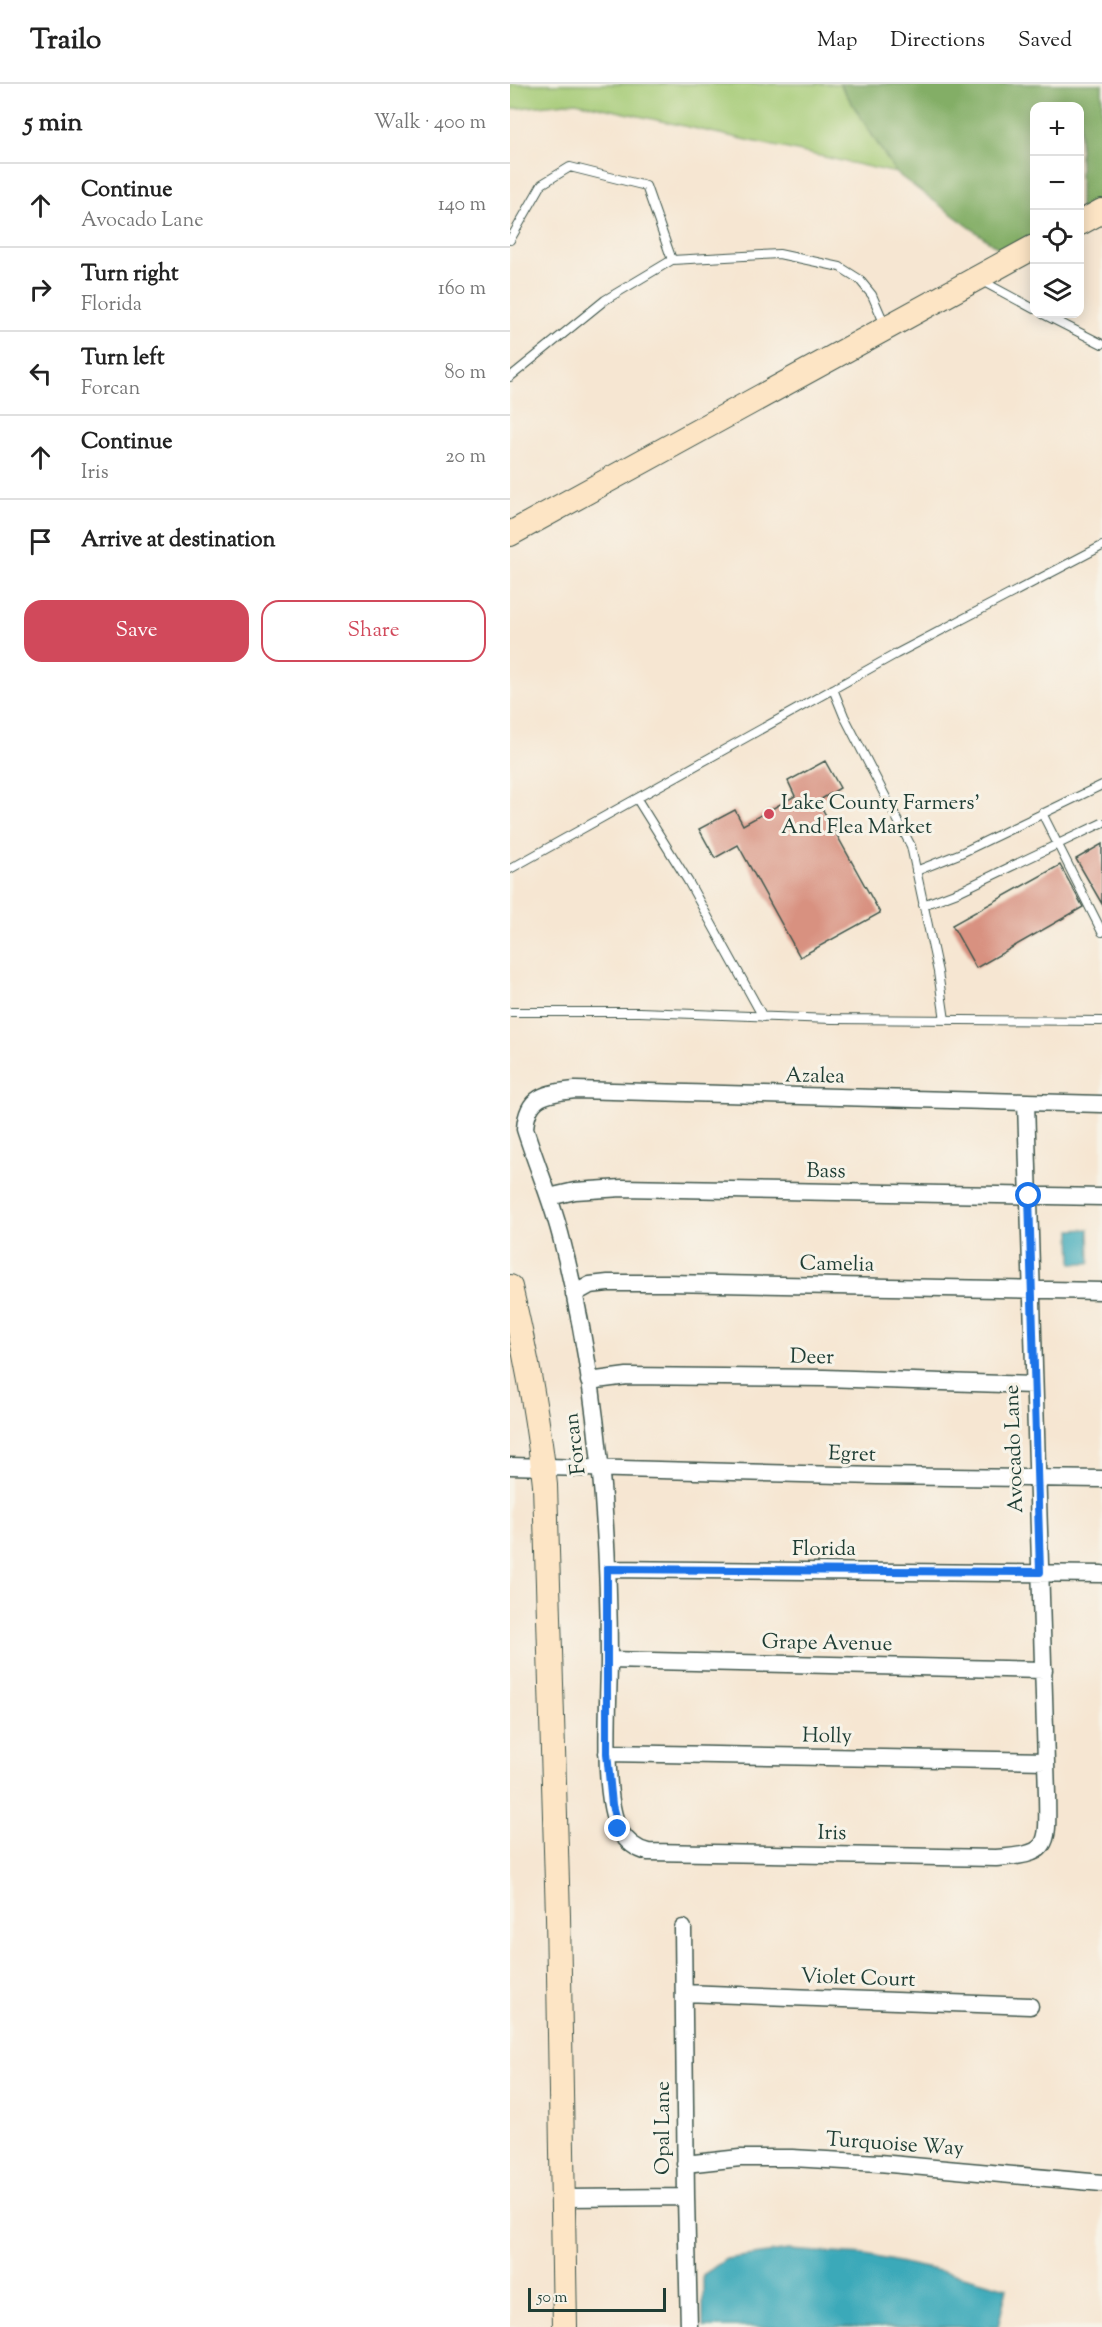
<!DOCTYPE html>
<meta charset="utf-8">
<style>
:root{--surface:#fff;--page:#f6f6f6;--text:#222;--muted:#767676;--line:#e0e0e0;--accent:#d1495b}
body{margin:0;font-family:"Sorts Mill Goudy",serif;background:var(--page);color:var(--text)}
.controls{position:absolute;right:18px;top:18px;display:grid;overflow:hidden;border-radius:12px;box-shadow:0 3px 15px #0003}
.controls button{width:54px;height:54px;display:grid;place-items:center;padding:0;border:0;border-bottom:2px solid var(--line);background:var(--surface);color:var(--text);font:30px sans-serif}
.scale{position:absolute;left:18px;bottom:15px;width:138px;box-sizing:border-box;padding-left:6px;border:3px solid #1f3d34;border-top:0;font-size:16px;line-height:21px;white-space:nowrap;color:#1f3d34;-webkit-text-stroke:4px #f7f3e8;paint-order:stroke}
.stop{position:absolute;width:18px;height:18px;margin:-14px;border:4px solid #1a73e8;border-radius:50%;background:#fff}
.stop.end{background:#1a73e8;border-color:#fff;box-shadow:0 2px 6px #0008}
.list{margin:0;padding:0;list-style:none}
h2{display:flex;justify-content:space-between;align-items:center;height:78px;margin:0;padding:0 24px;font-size:26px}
h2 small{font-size:20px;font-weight:400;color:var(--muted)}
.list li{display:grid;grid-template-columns:39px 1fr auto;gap:18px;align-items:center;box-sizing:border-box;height:84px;padding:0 24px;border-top:2px solid var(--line)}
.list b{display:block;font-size:22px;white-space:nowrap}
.list p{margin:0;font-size:20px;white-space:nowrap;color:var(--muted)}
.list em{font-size:20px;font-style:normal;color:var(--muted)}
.actions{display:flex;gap:12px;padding:18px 24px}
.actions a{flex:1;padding:14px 0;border:2px solid var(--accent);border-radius:18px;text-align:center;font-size:21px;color:var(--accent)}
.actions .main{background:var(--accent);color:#fff}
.icon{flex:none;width:33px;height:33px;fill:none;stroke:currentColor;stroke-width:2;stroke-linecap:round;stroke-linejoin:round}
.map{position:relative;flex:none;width:592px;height:2243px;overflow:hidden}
header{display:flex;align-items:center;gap:36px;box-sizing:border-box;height:84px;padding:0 30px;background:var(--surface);border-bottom:2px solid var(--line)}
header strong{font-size:28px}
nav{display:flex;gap:33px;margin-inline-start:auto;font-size:21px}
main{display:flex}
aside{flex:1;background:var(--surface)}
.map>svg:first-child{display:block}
.green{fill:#a4ca75;stroke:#628454;stroke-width:1.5}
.forest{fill:#83ae66;stroke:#51764d;stroke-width:1.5}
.water{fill:#3aa9b9;stroke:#2c7376;stroke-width:1.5}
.building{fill:#d89180}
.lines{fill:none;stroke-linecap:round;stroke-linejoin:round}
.lane-casing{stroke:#3f564c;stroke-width:10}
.street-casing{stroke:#3f564c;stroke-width:19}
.secondary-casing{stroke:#3f564c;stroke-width:26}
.lane{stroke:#fff;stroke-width:8}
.street{stroke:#fff;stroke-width:16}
.secondary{stroke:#fde5c5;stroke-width:24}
.route{stroke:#1a73e8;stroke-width:8}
.poi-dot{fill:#d1495b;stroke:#f7f3e8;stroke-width:2}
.labels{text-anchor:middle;stroke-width:6;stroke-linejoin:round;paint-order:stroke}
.poi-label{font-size:21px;fill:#1f3d34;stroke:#f7f3e8;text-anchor:start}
.street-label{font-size:21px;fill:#1f3d34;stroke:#f7f3e8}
</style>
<header>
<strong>Trailo</strong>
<nav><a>Map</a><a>Directions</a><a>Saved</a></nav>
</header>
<main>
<aside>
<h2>5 min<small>Walk · 400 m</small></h2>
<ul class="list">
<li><svg class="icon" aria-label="ahead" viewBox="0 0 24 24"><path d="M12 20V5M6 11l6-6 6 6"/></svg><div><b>Continue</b><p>Avocado Lane</p></div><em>140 m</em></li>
<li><svg class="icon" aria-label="right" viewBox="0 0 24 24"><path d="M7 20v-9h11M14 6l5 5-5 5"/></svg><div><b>Turn right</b><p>Florida</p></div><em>160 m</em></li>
<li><svg class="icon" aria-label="left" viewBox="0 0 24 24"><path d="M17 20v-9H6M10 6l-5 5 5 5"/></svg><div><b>Turn left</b><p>Forcan</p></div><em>80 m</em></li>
<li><svg class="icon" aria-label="ahead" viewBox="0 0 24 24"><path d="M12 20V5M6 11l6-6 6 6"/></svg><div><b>Continue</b><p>Iris</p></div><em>20 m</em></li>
<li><svg class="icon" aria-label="arrive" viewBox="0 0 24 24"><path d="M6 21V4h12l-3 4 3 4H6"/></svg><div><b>Arrive at destination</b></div></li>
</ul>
<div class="actions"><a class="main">Save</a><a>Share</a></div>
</aside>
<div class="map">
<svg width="592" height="2243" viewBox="0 0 592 2243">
<rect width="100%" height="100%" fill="#f7f3e8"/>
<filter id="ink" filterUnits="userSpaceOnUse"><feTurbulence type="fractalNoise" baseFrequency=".0167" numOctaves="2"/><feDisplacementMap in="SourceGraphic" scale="12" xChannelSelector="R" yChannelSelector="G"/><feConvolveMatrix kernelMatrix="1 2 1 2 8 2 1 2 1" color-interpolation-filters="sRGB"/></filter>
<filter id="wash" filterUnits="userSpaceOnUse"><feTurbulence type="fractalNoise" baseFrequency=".008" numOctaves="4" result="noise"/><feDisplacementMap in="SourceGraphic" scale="24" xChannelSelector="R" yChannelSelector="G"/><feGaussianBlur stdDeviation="1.35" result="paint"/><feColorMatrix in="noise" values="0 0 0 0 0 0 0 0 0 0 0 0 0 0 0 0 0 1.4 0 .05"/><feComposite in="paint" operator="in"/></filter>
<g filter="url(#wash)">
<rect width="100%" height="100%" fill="#f6e6d2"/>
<path class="green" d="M0,0H330L386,89L66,18L0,25Z"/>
<path class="forest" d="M330,0H592V116L570,128V22H524V152L495,169L386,89Z"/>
<path class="water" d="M579,1145L580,1179H562L561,1146Z
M278,2166L356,2171L458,2193L497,2204L488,2243H193V2191L216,2175Z"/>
<g id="blocks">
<path class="building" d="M315,677L330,704L308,717L370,829L290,873L228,761L205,774L189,745L225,726L233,741L285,712L278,697Z
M592,760V820L566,775Z
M550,781L573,823L466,884L442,841Z"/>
</g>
</g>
<g filter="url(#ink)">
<use href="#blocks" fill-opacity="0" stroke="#3f564c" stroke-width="1.5"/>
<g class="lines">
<defs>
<path id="lane" d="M0,156L32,100L60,83L136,102L162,176
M472,197L524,225
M533,230L592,260
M0,293L95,216L162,176L269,170L330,183L349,195L362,211L375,241
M323,605L334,632L401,762L428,888L435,936
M127,715L178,797L253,933
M532,729L592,848
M0,785L386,570L592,462
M406,787L449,770L592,701
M413,821L450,807L592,739
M0,928H129L322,935L592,937"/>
<path id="street" d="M516,1018L537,1711C538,1764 540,1770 486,1774L138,1768C125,1765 117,1758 110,1747C91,1714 99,1616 99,1576C99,1436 87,1293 52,1157C43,1119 27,1083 15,1045C17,1012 35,1009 65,1006L592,1020
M39,1113L65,1107L112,1104L592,1113
M64,1210L80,1201L98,1199H157L592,1207
M79,1297L117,1292L314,1294L524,1301
M0,1382L367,1392L592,1395
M97,1485L592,1490
M99,1576L534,1586
M97,1669L536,1677
M173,1844L176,2113L179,2243
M174,1909L520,1922
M175,2080L230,2074H282L369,2079L592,2099
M53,2114L176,2113"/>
<path id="secondary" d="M570,139L592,127
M0,450L524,163
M0,1203C16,1269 28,1333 35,1401L48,1832L55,2243"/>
</defs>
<use href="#lane" class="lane-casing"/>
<use href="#street" class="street-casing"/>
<use href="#secondary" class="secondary-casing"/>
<use href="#lane" class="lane"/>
<use href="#street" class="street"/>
<use href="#secondary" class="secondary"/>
</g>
</g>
<g class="lines" filter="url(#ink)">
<path class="route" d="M108,1745L102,1721L97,1669V1485L530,1488L519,1112"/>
</g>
<circle class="poi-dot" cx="259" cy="730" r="6"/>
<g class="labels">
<g class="poi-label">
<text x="271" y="725">Lake County Farmers'<tspan x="271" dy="24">And Flea Market</tspan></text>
</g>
<g class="street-label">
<text transform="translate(305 991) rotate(1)" y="7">Azalea</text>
<text transform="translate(316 1086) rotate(1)" y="7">Bass</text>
<text transform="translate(327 1179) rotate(1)" y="7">Camelia</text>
<text transform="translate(302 1272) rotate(1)" y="7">Deer</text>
<text transform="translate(64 1360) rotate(-97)" y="7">Forcan</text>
<text transform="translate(503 1365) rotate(-92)" y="7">Avocado Lane</text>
<text transform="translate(342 1369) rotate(2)" y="7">Egret</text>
<text x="314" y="1471">Florida</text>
<text transform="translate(317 1558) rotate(1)" y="7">Grape Avenue</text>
<text transform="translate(317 1651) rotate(1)" y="7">Holly</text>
<text transform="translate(322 1748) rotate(1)" y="7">Iris</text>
<text transform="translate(348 1893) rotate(2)" y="7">Violet Court</text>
<text transform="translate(152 2044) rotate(-90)" y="7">Opal Lane</text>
<text transform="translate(385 2059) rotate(4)" y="7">Turquoise Way</text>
</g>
</g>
</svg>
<div class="controls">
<button>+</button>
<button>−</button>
<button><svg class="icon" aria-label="locate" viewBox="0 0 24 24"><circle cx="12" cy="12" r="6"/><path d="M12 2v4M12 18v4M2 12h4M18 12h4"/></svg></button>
<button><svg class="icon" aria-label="layers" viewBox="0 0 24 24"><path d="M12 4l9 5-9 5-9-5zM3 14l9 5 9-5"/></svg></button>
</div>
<div class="scale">50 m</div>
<div class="stop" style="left:519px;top:1112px"></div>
<div class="stop end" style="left:108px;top:1745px"></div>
</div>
</main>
